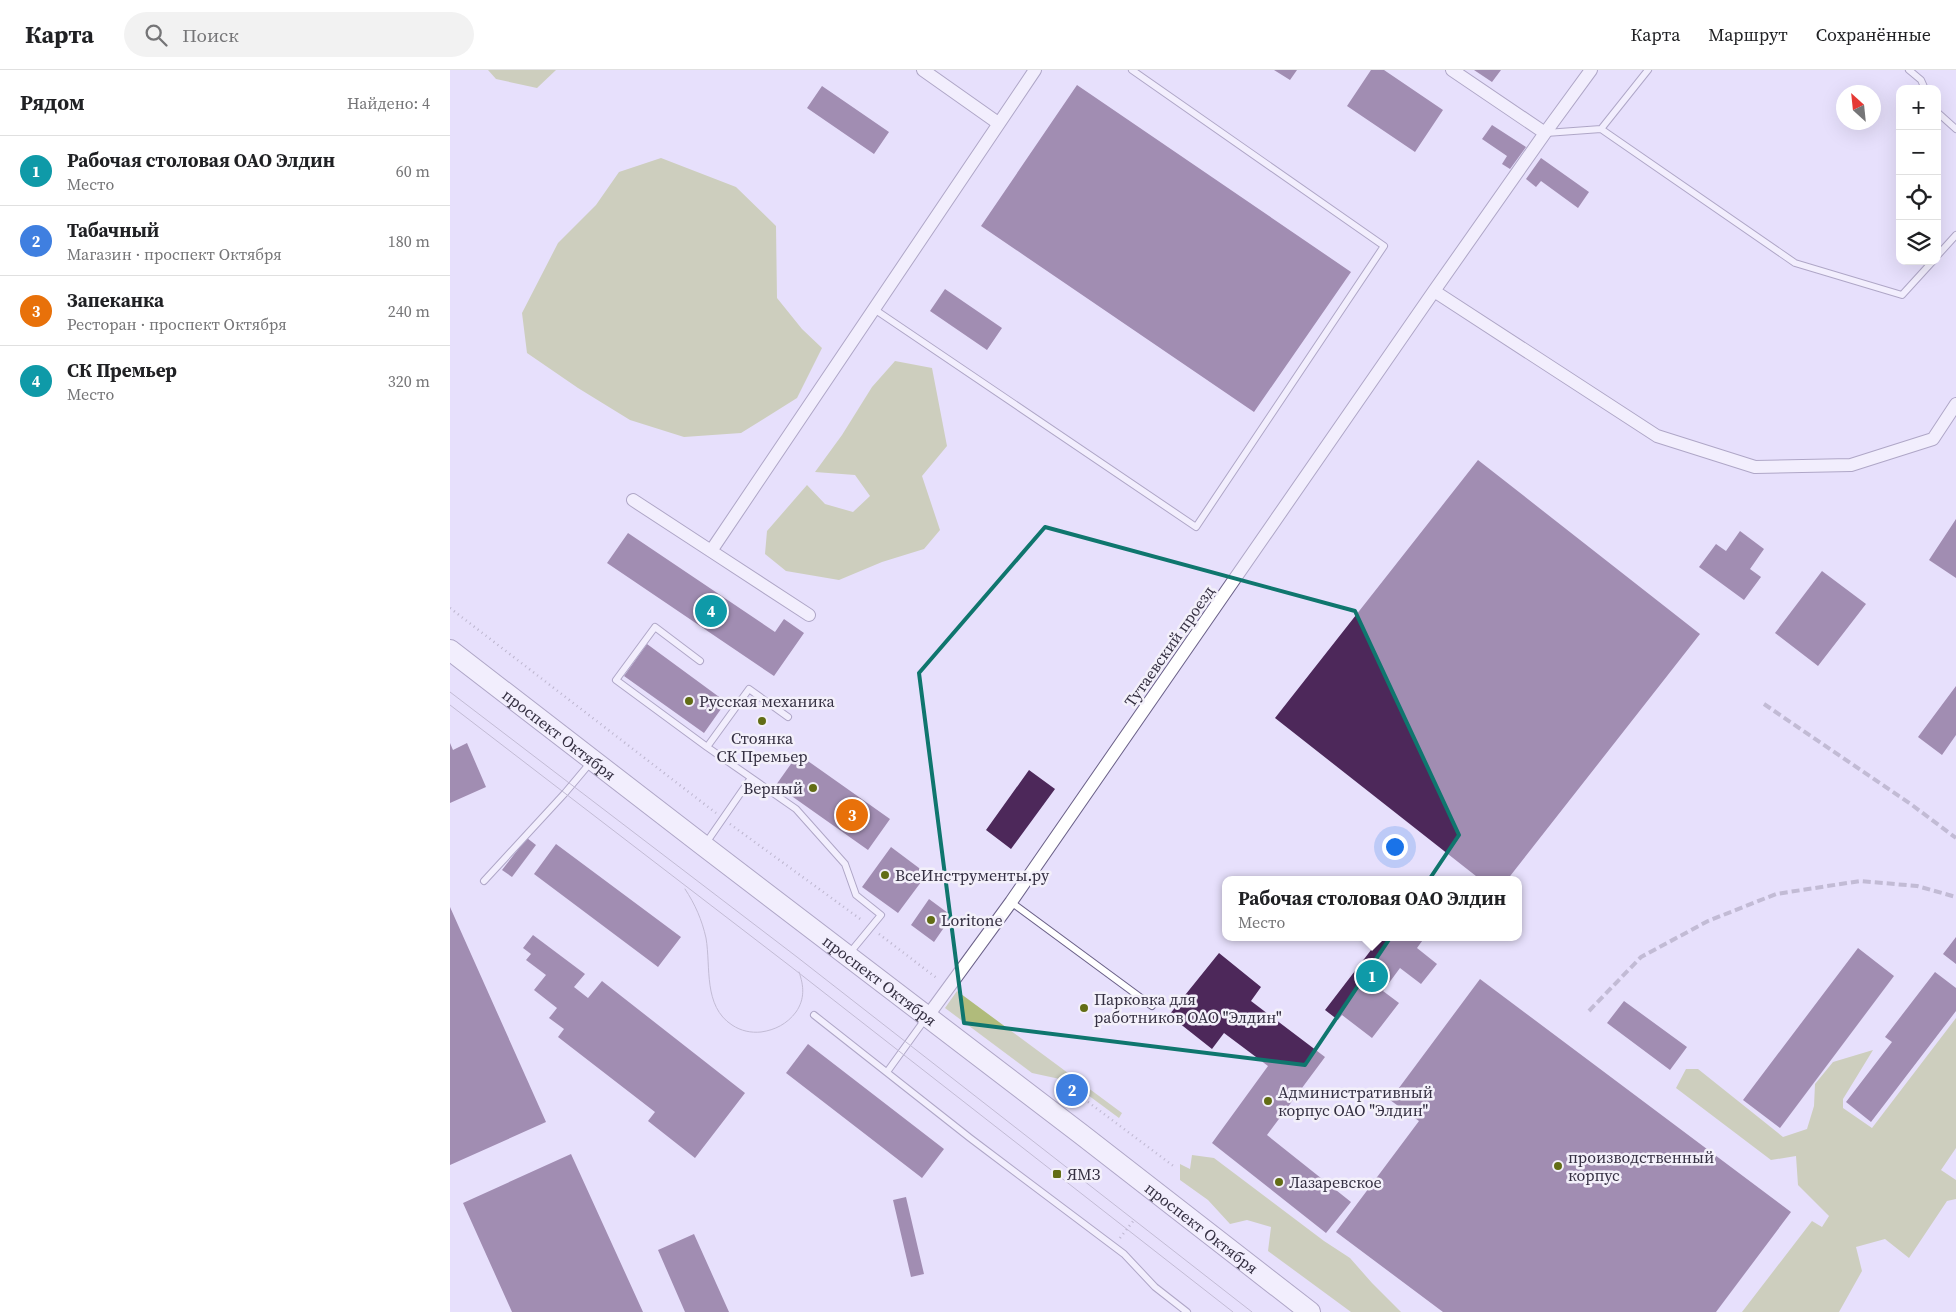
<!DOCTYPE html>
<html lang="ru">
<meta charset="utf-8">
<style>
:root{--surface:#fff;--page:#f2f2f2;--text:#202124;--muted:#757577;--line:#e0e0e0;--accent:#1a73e8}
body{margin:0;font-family:"Source Serif 4",serif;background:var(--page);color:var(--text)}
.controls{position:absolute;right:15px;top:15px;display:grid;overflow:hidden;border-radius:10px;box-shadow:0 5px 20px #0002}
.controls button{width:45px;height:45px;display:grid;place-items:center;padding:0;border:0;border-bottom:1px solid var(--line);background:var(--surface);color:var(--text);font:25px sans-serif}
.compass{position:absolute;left:1386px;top:15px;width:45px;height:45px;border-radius:50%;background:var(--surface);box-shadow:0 5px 20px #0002;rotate:333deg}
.you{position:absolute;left:944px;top:776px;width:18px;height:18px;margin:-12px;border:4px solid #fff;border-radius:50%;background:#1a73e8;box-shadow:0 0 0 8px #1a73e833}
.badge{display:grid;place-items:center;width:32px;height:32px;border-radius:50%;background:var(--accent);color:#fff;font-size:16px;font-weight:700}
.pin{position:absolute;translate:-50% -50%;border:2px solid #fff;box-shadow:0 1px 5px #0006}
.popup{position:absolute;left:772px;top:806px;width:300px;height:65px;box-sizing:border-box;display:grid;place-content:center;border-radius:10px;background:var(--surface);filter:drop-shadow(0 1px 4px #0005);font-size:16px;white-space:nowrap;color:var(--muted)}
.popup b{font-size:19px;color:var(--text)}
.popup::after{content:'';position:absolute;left:50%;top:100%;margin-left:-10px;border:10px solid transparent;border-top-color:var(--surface)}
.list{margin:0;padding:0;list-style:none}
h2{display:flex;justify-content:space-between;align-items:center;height:65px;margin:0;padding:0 20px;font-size:21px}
h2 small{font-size:16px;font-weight:400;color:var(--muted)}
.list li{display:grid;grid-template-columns:32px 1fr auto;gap:15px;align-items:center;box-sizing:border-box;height:70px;padding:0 20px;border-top:1px solid var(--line)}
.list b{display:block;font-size:19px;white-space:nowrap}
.list p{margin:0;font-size:16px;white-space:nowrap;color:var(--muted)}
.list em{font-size:16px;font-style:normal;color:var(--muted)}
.icon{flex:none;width:28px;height:28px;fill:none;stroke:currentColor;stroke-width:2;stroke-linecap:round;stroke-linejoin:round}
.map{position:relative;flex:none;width:1506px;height:1242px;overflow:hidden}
header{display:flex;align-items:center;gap:30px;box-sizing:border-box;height:70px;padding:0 25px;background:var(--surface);border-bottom:1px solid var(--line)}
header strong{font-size:24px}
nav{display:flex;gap:28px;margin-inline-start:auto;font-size:18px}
.search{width:350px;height:45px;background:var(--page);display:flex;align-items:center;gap:12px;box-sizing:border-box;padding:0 18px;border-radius:28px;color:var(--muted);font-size:19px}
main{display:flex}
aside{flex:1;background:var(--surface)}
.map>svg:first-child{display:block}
.green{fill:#b0bb7b}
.forest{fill:#adb973}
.building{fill:#4d285a}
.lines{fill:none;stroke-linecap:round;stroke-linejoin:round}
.lane-casing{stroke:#6b6188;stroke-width:8}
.street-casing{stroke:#6b6188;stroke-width:14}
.primary-casing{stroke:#6b6188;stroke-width:22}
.path{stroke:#888299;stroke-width:2.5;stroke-dasharray:1 4;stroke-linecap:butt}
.lane{stroke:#fff;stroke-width:6}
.street{stroke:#fff;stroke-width:12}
.primary{stroke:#fff;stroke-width:20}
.tram{stroke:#958ea6;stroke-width:1}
.rail{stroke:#958ea6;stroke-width:4;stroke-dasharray:8 4;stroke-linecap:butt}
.marked{fill:none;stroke:#0f766e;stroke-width:4;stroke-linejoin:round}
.poi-dot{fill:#626d15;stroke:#f3f0fa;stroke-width:2}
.labels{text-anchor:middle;stroke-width:5;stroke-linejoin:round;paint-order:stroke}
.street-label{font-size:16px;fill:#342f41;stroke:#f3f0fa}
.poi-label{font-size:16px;fill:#342f41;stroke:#f3f0fa;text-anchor:start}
</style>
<header>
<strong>Карта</strong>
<div class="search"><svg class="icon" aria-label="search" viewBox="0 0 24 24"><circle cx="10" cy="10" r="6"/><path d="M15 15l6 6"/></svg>Поиск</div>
<nav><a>Карта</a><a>Маршрут</a><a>Сохранённые</a></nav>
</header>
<main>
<aside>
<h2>Рядом<small>Найдено: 4</small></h2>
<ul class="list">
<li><span class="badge" style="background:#0f9aa8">1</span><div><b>Рабочая столовая ОАО Элдин</b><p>Место</p></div><em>60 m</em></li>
<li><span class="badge" style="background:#3f7fe0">2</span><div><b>Табачный</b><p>Магазин · проспект Октября</p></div><em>180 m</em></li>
<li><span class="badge" style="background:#e8710a">3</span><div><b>Запеканка</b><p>Ресторан · проспект Октября</p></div><em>240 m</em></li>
<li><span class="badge" style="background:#0f9aa8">4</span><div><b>СК Премьер</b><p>Место</p></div><em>320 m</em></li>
</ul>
</aside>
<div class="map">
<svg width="1506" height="1242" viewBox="0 0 1506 1242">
<rect width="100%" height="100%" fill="#e7e0fc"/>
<path class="green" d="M507,921L672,1043L669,1048L619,1011L582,1003L495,938Z"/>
<path class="forest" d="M38,0H106L87,18L46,9Z
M211,88L286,117L326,156L327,228L352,259L372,278L347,328L291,363L234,367L180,350L128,318L77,283L72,243L108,173L146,135L169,102Z
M445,291L482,298L497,376L472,406L490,460L474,479L432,492L389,510L336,501L315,484L317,461L357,415L375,434L403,442L420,426L405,405L365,402L392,365L422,317Z
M1506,948V1078L1491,1100L1506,1110V1129L1497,1131L1459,1188L1435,1169L1406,1177L1412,1201L1389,1242H1292L1362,1151L1372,1157L1379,1146L1348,1115L1346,1086L1321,1090L1226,1018L1236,999H1248L1333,1067L1357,1059L1364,1036L1365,1014L1383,992L1423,980L1393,1029V1038L1422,1058Z
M742,1085L764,1088L874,1171L900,1188L922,1213L951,1242H901L818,1181L821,1157L797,1150L780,1154L758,1130L730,1110V1094L740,1099Z"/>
<path class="building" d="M824,0H847L840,10Z
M921,0H934L993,40L965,82L897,36Z
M1024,0H1051L1042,12Z
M627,15L901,202L804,342L531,156Z
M372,16L439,62L424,84L357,38Z
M1042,55L1076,77L1060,99L1052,94L1057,86L1032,69Z
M1091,88L1139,122L1128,138L1091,111L1086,117L1076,109Z
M495,219L552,258L537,280L480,241Z
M1028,390L1250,564L1057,810H1031L825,648Z
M1506,449V508L1479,490Z
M1290,461L1314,479L1300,499L1311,507L1294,530L1249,497L1266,474L1276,481Z
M178,463L325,562L334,549L354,563L324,606L157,493Z
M1372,501L1416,534L1368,596L1325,563Z
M197,574L276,632L254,663L174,606Z
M1506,616V665L1492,685L1468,667Z
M0,673L3,680L17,673L36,717L0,733Z
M348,684L440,749L418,780L326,715Z
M579,700L605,719L561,779L536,760Z
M77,768L86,775L62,807L52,800Z
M106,774L231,867L208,897L84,804Z
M441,777L477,804L448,843L412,817Z
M479,829L502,846L484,872L461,855Z
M0,837L96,1052L0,1095Z
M83,865L135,904L124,917L138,928L152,911L295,1023L245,1088L198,1051L205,1042L108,967L114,959L99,948L107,938L84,920L96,905L76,890L81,884L73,878Z
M931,867H975L967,878L987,894L971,914L950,898L933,921L949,933L922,968L892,945L888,950L875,940Z
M1506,867V894L1493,884Z
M1408,878L1444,906L1330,1058L1293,1030Z
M769,883L811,917L801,931L875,987L817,1065L901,1132L876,1163L762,1073L818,996L774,963L762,979L719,945Z
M1485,902L1506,918V941L1421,1052L1396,1032L1442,972L1435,967Z
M1030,909L1341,1142L1266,1242H993L886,1162L969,1051L940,1030Z
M1174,931L1237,977L1220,1000L1157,953Z
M358,974L494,1079L472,1108L336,1003Z
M121,1084L193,1242H62L13,1133Z
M456,1127L474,1204L461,1207L443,1130Z
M244,1164L279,1242H235L208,1180Z"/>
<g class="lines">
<defs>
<path id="lane" d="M1459,0L1471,10L1475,19
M1487,42L1506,59
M1151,59L1198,0
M1096,63L1151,59L1345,193L1452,225L1483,191
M1487,186L1506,165
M424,239L746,457L934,176L682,0
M250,591L205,557L166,610L257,677L346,739L395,794L406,825L431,845L398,885
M257,677L299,619L338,647
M256,773L301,708
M34,811L115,723L141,692
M561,832L702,936
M364,945L520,1068L674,1184L705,1217L737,1242
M437,1002L476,948"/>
<path id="street" d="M473,0L548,53
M1002,0L1095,63
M984,221L1207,366L1305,397L1401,395L1483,369L1506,334
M183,430L261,481L585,0
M261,481L359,545
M477,947L561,832L984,221L1095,63L1141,0"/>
<g id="primary">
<path id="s1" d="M0,580L254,776L631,1064L860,1242"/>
</g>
</defs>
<use href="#lane" class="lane-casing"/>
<use href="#street" class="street-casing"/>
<use href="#primary" class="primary-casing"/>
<path class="path" d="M0,538L266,743
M280,754L413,851
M429,864L488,909
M634,1029L726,1098
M670,1168L684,1150"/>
<use href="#lane" class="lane"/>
<use href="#street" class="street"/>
<use href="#primary" class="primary"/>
<path class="tram" d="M0,622L347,887L802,1242
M0,635L340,896L783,1242
M235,819C245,834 252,850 256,868C261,897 253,936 282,955C291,961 301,963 311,962C325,960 337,954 346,942C355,929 354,916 349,902"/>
<path class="rail" d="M1314,634L1462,735L1506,768
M1139,941L1191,887L1258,851L1326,824L1410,811L1467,816L1506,827"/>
</g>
<path d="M0 0H1506V1242H0ZM595,457L905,541L1009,765L855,995L514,953L469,603Z" fill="#e7e0fc" fill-opacity=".55" fill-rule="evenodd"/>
<path class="marked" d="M595,457L905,541L1009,765L855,995L514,953L469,603Z"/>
<g class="poi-dot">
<circle cx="239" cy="631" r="5"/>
<circle cx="312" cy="651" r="5"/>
<circle cx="363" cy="718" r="5"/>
<circle cx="435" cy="805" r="5"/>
<circle cx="481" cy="850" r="5"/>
<circle cx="634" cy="938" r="5"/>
<circle cx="818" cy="1031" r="5"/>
<circle cx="1108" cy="1096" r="5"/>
<rect x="602" y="1099" width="10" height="10" rx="2.5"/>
<circle cx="829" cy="1112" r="5"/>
</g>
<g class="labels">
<g class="street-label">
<text transform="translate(719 576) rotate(-55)" y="6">Тутаевский проезд</text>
<text dy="6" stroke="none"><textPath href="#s1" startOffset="138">проспект Октября</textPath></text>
<text dy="6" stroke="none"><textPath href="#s1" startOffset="542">проспект Октября</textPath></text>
<text dy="6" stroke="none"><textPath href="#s1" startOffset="948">проспект Октября</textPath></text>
</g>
<g class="poi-label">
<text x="249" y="637">Русская механика</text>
<text x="312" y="674" text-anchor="middle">Стоянка<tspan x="312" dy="18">СК Премьер</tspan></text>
<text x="353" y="724" text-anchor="end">Верный</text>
<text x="445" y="811">ВсеИнструменты.ру</text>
<text x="491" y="856">Loritone</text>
<text x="644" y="935">Парковка для<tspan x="644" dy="18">работников ОАО "Элдин"</tspan></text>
<text x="828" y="1028">Административный<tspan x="828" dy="18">корпус ОАО "Элдин"</tspan></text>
<text x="1118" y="1093">производственный<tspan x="1118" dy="18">корпус</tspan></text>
<text x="617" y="1110">ЯМЗ</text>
<text x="839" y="1118">Лазаревское</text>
</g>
</g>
</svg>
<div class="controls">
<button>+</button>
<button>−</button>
<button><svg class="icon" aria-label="locate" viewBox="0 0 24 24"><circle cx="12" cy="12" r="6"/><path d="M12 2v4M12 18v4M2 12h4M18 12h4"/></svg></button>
<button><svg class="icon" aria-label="layers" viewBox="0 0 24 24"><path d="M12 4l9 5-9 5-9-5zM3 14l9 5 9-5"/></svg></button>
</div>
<svg class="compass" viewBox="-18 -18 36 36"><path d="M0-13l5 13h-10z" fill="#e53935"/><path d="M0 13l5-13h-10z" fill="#757577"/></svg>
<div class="you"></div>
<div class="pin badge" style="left:922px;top:906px;background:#0f9aa8">1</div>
<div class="popup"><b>Рабочая столовая ОАО Элдин</b>Место</div>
<div class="pin badge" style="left:622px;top:1020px;background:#3f7fe0">2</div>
<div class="pin badge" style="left:402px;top:745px;background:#e8710a">3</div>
<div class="pin badge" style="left:261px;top:541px;background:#0f9aa8">4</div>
</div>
</main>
